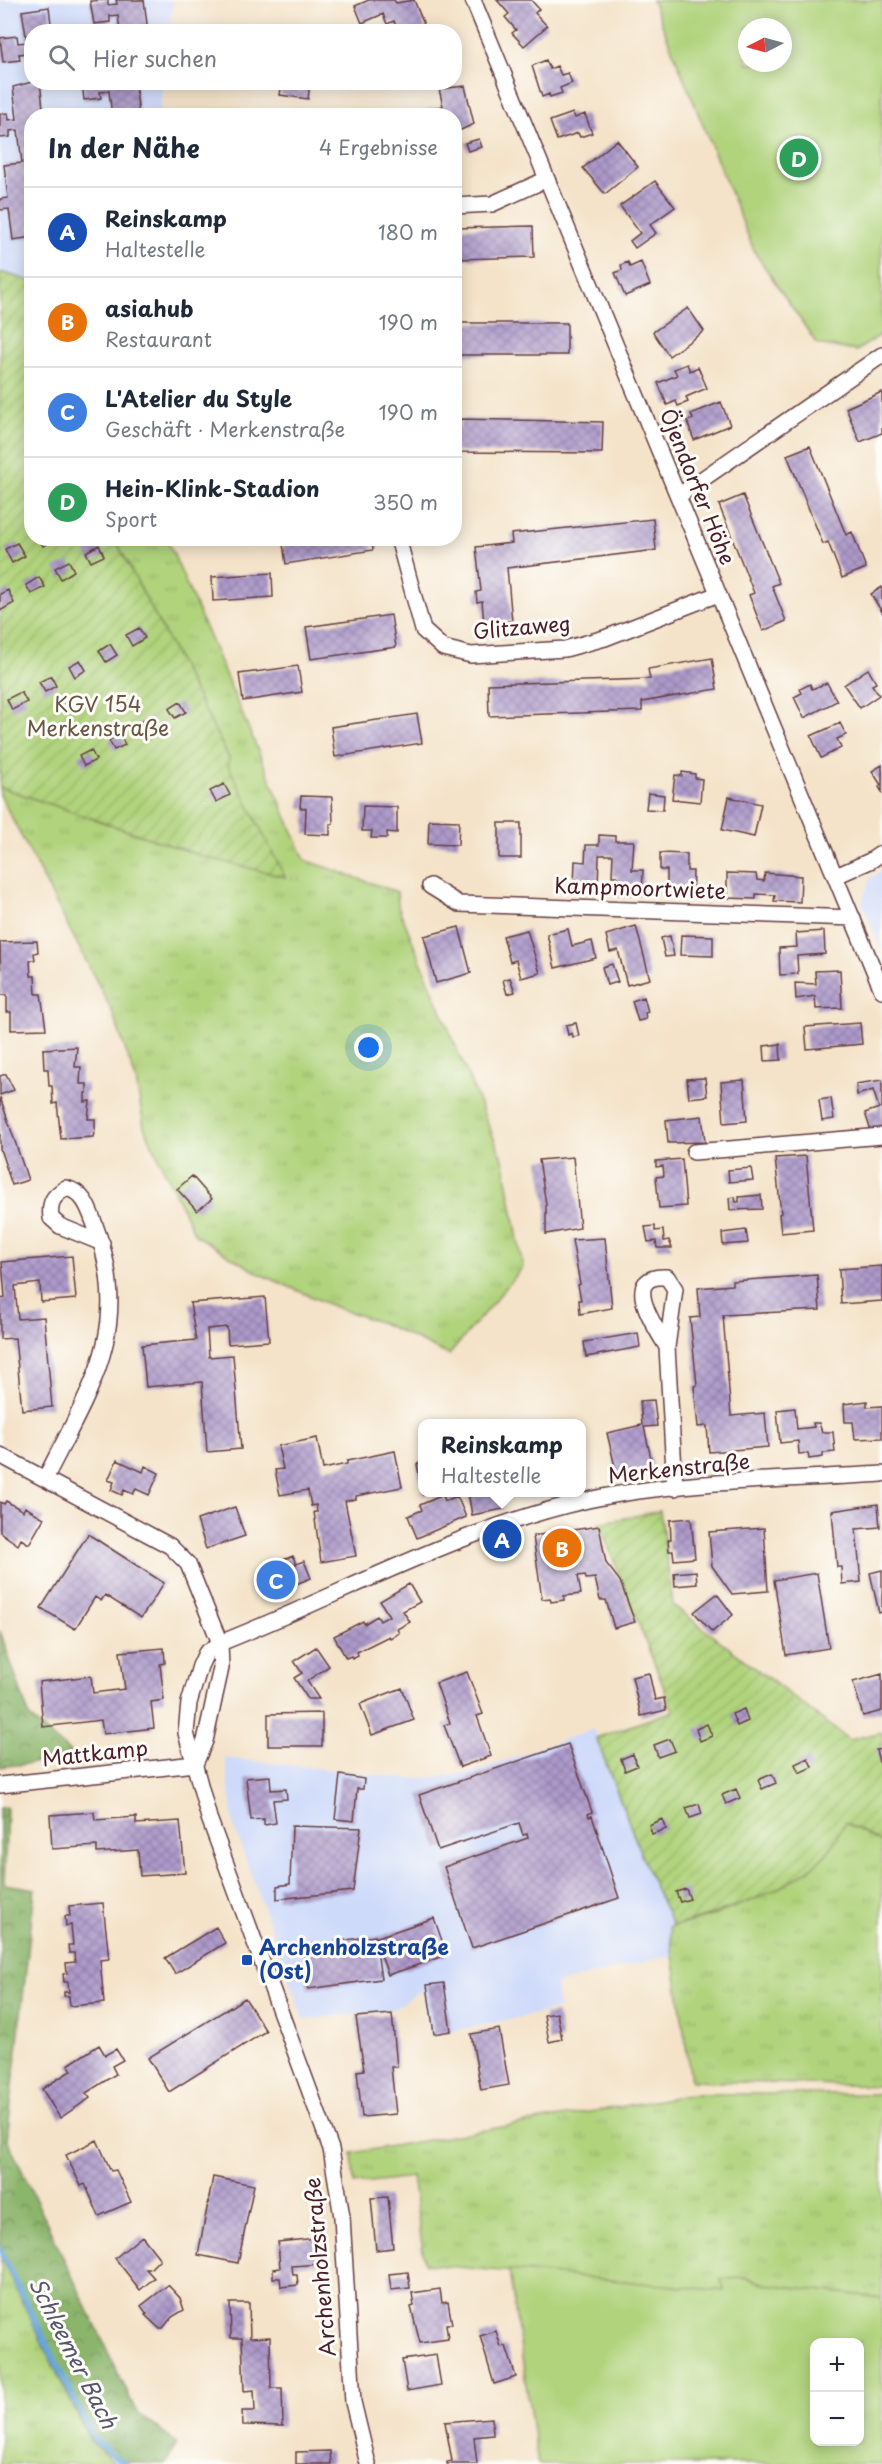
<!DOCTYPE html>
<html lang="de">
<meta charset="utf-8">
<style>
:root{--surface:#fff;--page:#f6f6f7;--text:#1f2937;--muted:#747a83;--line:#e0e1e3;--accent:#b5179e}
body{margin:0;font-family:"Playpen Sans",sans-serif;background:var(--page);color:var(--text)}
.controls{position:absolute;right:18px;bottom:18px;display:grid;overflow:hidden;border-radius:12px;box-shadow:0 3px 15px #0003}
.controls button{width:54px;height:54px;display:grid;place-items:center;padding:0;border:0;border-bottom:2px solid var(--line);background:var(--surface);color:var(--text);font:30px sans-serif}
.compass{position:absolute;left:738px;top:18px;width:54px;height:54px;border-radius:50%;background:var(--surface);box-shadow:0 3px 15px #0003;rotate:264deg}
.you{position:absolute;left:369px;top:1048px;width:21px;height:21px;margin:-15px;border:4px solid #fff;border-radius:50%;background:#1a73e8;box-shadow:0 0 0 9px #1a73e833}
.badge{display:grid;place-items:center;width:39px;height:39px;border-radius:50%;background:var(--accent);color:#fff;font-size:20px;font-weight:700}
.pin{position:absolute;translate:-50% -50%;border:3px solid #fff;box-shadow:0 2px 6px #0006}
.popup{position:absolute;left:418px;top:1419px;width:168px;height:78px;box-sizing:border-box;display:grid;place-content:center;border-radius:12px;background:var(--surface);filter:drop-shadow(0 2px 4px #0005);font-size:20px;white-space:nowrap;color:var(--muted)}
.popup b{font-size:22px;color:var(--text)}
.popup::after{content:'';position:absolute;left:50%;top:100%;margin-left:-12px;border:12px solid transparent;border-top-color:var(--surface)}
.list{margin:0;padding:0;list-style:none}
h2{display:flex;justify-content:space-between;align-items:center;height:78px;margin:0;padding:0 24px;font-size:26px}
h2 small{font-size:20px;font-weight:400;color:var(--muted)}
.list li{display:grid;grid-template-columns:39px 1fr auto;gap:18px;align-items:center;box-sizing:border-box;height:90px;padding:0 24px;border-top:2px solid var(--line)}
.list b{display:block;font-size:22px;white-space:nowrap}
.list p{margin:0;font-size:20px;white-space:nowrap;color:var(--muted)}
.list em{font-size:20px;font-style:normal;color:var(--muted)}
.icon{flex:none;width:33px;height:33px;fill:none;stroke:currentColor;stroke-width:2;stroke-linecap:round;stroke-linejoin:round}
.map{position:relative;flex:none;width:882px;height:2464px;overflow:hidden}
.search{position:absolute;background:var(--surface);box-shadow:0 3px 15px #0003;left:24px;top:24px;width:438px;height:66px;display:flex;align-items:center;gap:15px;box-sizing:border-box;padding:0 21px;border-radius:24px;color:var(--muted);font-size:22px}
.panel{position:absolute;background:var(--surface);box-shadow:0 3px 15px #0003;left:24px;top:108px;width:438px;height:438px;border-radius:24px}
.map>svg:first-child{display:block}
.built{fill:#cedafa}
.grass{fill:url(#grass-tufts);stroke:#7d7954;stroke-width:1.5}
.forest{fill:url(#forest-crowns);stroke:#6b6a4c;stroke-width:1.5}
.park{fill:#b0d37c;stroke:#7d7954;stroke-width:1.5;fill-rule:evenodd}
.garden{fill:url(#garden-furrows);stroke:#7d7954;stroke-width:1.5}
.lines{fill:none;stroke-linecap:round;stroke-linejoin:round}
.stream{stroke:#68a8db;stroke-width:6}
.building{fill:url(#building-cross-hatch)}
.street-casing{stroke:#643c43;stroke-width:18}
.street{stroke:#fff;stroke-width:15}
.transit-dot{fill:#1a4fb4;stroke:#fdfcf7;stroke-width:2}
.labels{text-anchor:middle;stroke-width:6;stroke-linejoin:round;paint-order:stroke}
.street-label{font-size:21px;fill:#4a1f2b;stroke:#fdfcf7}
.park-label{font-size:21px;fill:#695543;stroke:#fdfcf7}
.transit-label{font-size:21px;font-weight:bold;fill:#164399;stroke:#fdfcf7;text-anchor:start}
.water-label{font-size:22px;font-style:italic;fill:#565671;stroke:#fdfcf7}
</style>
<div class="map">
<svg width="882" height="2464" viewBox="0 0 882 2464">
<defs>
<pattern id="grass-tufts" width="24" height="20" patternUnits="userSpaceOnUse" patternTransform="scale(1.5)"><rect width="24" height="20" fill="#b0d37c"/><path d="M3 7l-1-3M5 7V3M7 7l1-3M15 17l-1-3M17 17v-4M19 17l1-3" fill="none" stroke="#99b56b"/></pattern>
<pattern id="forest-crowns" width="20" height="18" patternUnits="userSpaceOnUse" patternTransform="scale(1.5)"><rect width="20" height="18" fill="#8cb56c"/><path d="M2 6a3 3 0 1 1 6 0M12 15a3 3 0 1 1 6 0" fill="none" stroke="#749359"/></pattern>
<pattern id="garden-furrows" width="10" height="10" patternUnits="userSpaceOnUse" patternTransform="scale(1.5)"><rect width="10" height="10" fill="#b0d37c"/><path d="M-1 1l2-2M0 10L10 0M9 11l2-2" fill="none" stroke="#99b56b"/></pattern>
<pattern id="building-cross-hatch" width="8" height="8" patternUnits="userSpaceOnUse" patternTransform="scale(1.5)"><rect width="8" height="8" fill="#ad9acb"/><path d="M0 0l8 8M0 8l8-8" fill="none" stroke="#8f7da5"/></pattern>
</defs>
<rect width="100%" height="100%" fill="#fdfcf7"/>
<filter id="ink" filterUnits="userSpaceOnUse"><feTurbulence type="fractalNoise" baseFrequency=".0167" numOctaves="2"/><feDisplacementMap in="SourceGraphic" scale="12" xChannelSelector="R" yChannelSelector="G"/><feConvolveMatrix kernelMatrix="1 2 1 2 8 2 1 2 1" color-interpolation-filters="sRGB"/></filter>
<filter id="wash" filterUnits="userSpaceOnUse"><feTurbulence type="fractalNoise" baseFrequency=".008" numOctaves="4" result="noise"/><feDisplacementMap in="SourceGraphic" scale="24" xChannelSelector="R" yChannelSelector="G"/><feGaussianBlur stdDeviation="1.35" result="paint"/><feColorMatrix in="noise" values="0 0 0 0 0 0 0 0 0 0 0 0 0 0 0 0 0 1.4 0 .05"/><feComposite in="paint" operator="in"/></filter>
<g filter="url(#wash)">
<rect width="100%" height="100%" fill="#f4e3c9"/>
<path class="built" d="M0,0H173L169,31L32,32V82L163,83L159,115L32,116L31,281L0,272Z
M882,870V951L862,903L870,878Z
M593,1729L649,1874L673,1926L669,1927L673,1955L556,1984L559,2009L430,2036L422,1990L392,2010L304,2020L234,1827L225,1758L413,1779L471,1773Z"/>
<path class="grass" d="M115,539H167L305,860L397,892L398,906L504,1163L523,1267L449,1355L382,1323L335,1307L258,1273L195,1235L144,1127L136,1080L112,1011L0,795V787L205,857L229,758Z
M845,1822L882,1843V2086L691,2081L669,1926C708,1923 800,1883 826,1853C834,1845 839,1832 845,1822Z
M693,2094H882V2298L765,2284L747,2278L721,2279L725,2291L425,2264L412,2177L354,2184L352,2153Z
M0,2256L90,2440L115,2464H0Z"/>
<path class="forest" d="M0,1631L30,1718L77,1758L0,1767Z
M7,1807L4,1884L35,1889L7,2139L136,2411L177,2444L166,2464C130,2464 114,2464 90,2440L0,2256V1808Z"/>
<path class="park" d="M652,0H882V334L856,351L817,344L755,253ZM747,27H783V63H747Z
M509,2270L724,2291L721,2279L747,2278L765,2284L882,2298V2464H538ZM860,2342V2442H814V2342Z"/>
<path class="garden" d="M0,272L31,281L32,538L115,539L229,758L228,765L285,877L205,857L0,787Z
M660,1511L673,1605L849,1740L882,1732V1843L845,1822C839,1832 834,1845 826,1854C792,1891 721,1913 673,1926L649,1874L596,1738L673,1711L599,1523Z"/>
<g class="lines">
<path class="stream" d="M0,2250L95,2441L124,2464"/>
</g>
<g id="blocks">
<path class="building" d="M108,0V5L117,4L116,0H144L148,32H120L118,15L110,16V22L94,24L90,1Z
M369,0H394L396,3L414,0L427,32H398L394,21L387,24L383,14L362,23L355,6Z
M497,0H531L539,9L535,13L547,26L524,46L512,33L516,30L505,17L509,14Z
M49,7L52,32H32V71L28,53L19,54L20,60L3,62L0,38L17,36L18,43L27,42L22,11Z
M546,60L550,69L557,66L561,75L568,73L572,83L560,88L562,93L550,97L549,94L542,97L532,66Z
M32,82H40L44,116H32V237L13,240L9,209L0,210V199L8,198L4,165L22,163L18,130L10,131V137L0,138V114L8,113L9,120L17,119L13,87Z
M82,82H135L139,116H112L109,91L100,92L101,98L84,100Z
M282,82H310L308,99L280,95Z
M465,86L474,124L454,133V116H423L422,110L443,106L439,89Z
M573,113L575,118L585,114L592,133L580,137L578,133L557,140L550,121Z
M479,139L482,147L468,151L465,143Z
M617,140L638,167L605,194L583,168Z
M655,181L675,207L650,225L656,233L635,248L630,241L640,233L620,206Z
M533,226L534,257L454,259V228Z
M628,262L630,267L641,262L650,285L625,296L615,273L622,270L621,265Z
M688,308L704,331L669,356L653,332Z
M454,323H567V355H454Z
M687,364L690,371L698,367L707,388L686,397L688,402L678,406L676,401L667,405L658,383L677,375L674,369Z
M882,392V433L860,442L846,408Z
M721,402L730,425L694,440L687,421L693,419L691,414Z
M460,419L603,422L602,453L454,452V428H460Z
M810,446L846,535L852,532L866,568L842,578L828,542L823,544L787,455Z
M743,495L779,583L772,586L786,621L763,631L749,595L754,593L719,505Z
M653,519L656,550L507,568L512,621L484,624L482,601L477,602L476,592L481,591L476,547L512,543L511,534Z
M39,538H54V540L43,546Z
M282,538H371L373,550L286,564Z
M17,543L25,556L12,563L5,549Z
M99,545L104,556L91,562L86,552Z
M69,561L74,571L61,579L55,568Z
M272,573L273,597L213,601L212,577Z
M39,577L45,587L31,594L26,585Z
M882,587V612L871,594Z
M8,590L14,603L0,611V594Z
M391,615L396,647L311,659L306,627Z
M139,628L145,638L132,646L126,635Z
M110,644L117,655L106,662L99,651Z
M712,658L717,689L642,702V711L489,716L488,684L650,679L648,669Z
M80,660L86,670L75,677L69,666Z
M298,666L302,692L243,701L239,674Z
M868,669L876,683L872,685L879,695L860,708L844,685Z
M51,676L56,686L45,692L39,682Z
M827,683L837,701L804,718L794,697L802,693L800,689L810,684L812,689Z
M21,692L27,702L12,710L7,699Z
M180,702L186,712L175,718L169,709Z
M417,714L422,743L335,757L331,727Z
M151,717L159,731L145,741L137,724Z
M840,723L846,735L837,739L841,748L821,758L811,736Z
M120,734L125,745L114,750L109,740Z
M91,750L96,760L84,766L79,756Z
M882,765V792L879,787L881,785L872,771Z
M682,772L695,774V778L702,779L700,802L672,799L675,775L682,776Z
M224,784L230,795L216,802L210,791Z
M648,793L664,795L663,810L646,809Z
M301,796L332,797L333,824H330V835L305,834L306,808H300Z
M729,797L761,804L754,837L722,830Z
M363,806L397,807V833L387,832V838H371L372,831H362Z
M429,820L459,821L458,845L428,844Z
M499,823H521V858H499Z
M599,835L615,836V841H634L632,870H643L642,895L617,894V876H612L613,855H599L598,887H574L575,861L585,862L586,845H599Z
M660,853L687,854V871H693L692,896L667,895V870H660Z
M727,873L756,874L757,880L764,881L765,873L801,876L800,902L774,901L775,895L756,894V899L727,898Z
M636,926L650,979L627,985L618,950L610,952L606,935Z
M459,927L471,973L436,983L424,936Z
M568,929L572,946L592,941L596,958L555,968L547,934Z
M527,930L540,973L521,978L516,960L510,962L503,936Z
M824,931L825,954L797,956L798,974L780,975L779,948L797,947L796,933Z
M681,935L713,936V956L680,955Z
M670,936L674,956L665,957L661,938Z
M37,941L38,952L34,953L35,960H30L31,976H35L36,994H41L46,1029L11,1030V1012H7V995H1L0,942Z
M612,964L618,982L607,985L602,967Z
M840,970L842,1008L816,1009L815,996L796,999L795,983L816,984L815,971Z
M510,978L515,992L507,994L503,980Z
M644,997L648,1012L645,1013L646,1019L638,1021L632,1001Z
M576,1023L579,1036L573,1037L572,1033L568,1035L566,1025Z
M860,1023L862,1044L807,1049L805,1027Z
M780,1044L781,1060L765,1061L764,1046Z
M77,1047L75,1067H81L80,1084H87V1093H85V1102L90,1101L88,1119H95V1129L93,1137L61,1139L57,1103L53,1104L52,1086H49L48,1069H44L43,1049Z
M6,1074L14,1090L0,1095V1076Z
M705,1078L707,1096L689,1098L687,1079Z
M744,1080L747,1121L724,1123L721,1082Z
M882,1080V1127L871,1131L865,1113L879,1108L873,1090L857,1095L856,1084Z
M0,1097L28,1180L12,1185L0,1149Z
M831,1098L834,1119L822,1121L819,1100Z
M702,1116L705,1142L668,1143L666,1120Z
M806,1156L813,1230L781,1233L779,1214L781,1213L775,1158Z
M573,1157L580,1228L546,1234V1204L539,1160Z
M682,1159L686,1206L659,1208L656,1177L664,1176L663,1166L656,1167V1161Z
M751,1168L753,1180L729,1182L728,1170Z
M192,1176L212,1199L197,1211L177,1189Z
M761,1195L762,1209L730,1210L729,1198L735,1197L736,1202H739V1197Z
M655,1226V1231L663,1230L664,1241L669,1240L672,1248H657L656,1241L648,1242L645,1227Z
M746,1230L748,1243L723,1245L722,1233Z
M605,1238L612,1308L580,1314L579,1300H581L578,1285L580,1284L572,1240Z
M72,1256L76,1299L41,1302L40,1283L15,1286L18,1319L44,1317L52,1407L22,1410L15,1338L0,1339V1299L5,1298L2,1262Z
M882,1266V1301L841,1304L839,1269Z
M817,1275L820,1310L723,1315L731,1416L765,1413L768,1447L709,1452L707,1426L698,1427L694,1386L697,1385L690,1318L700,1317L698,1288L732,1285V1281Z
M265,1297L269,1341L228,1344L227,1327L207,1329L209,1357L233,1355L241,1449L207,1452L202,1382L146,1387L142,1345L196,1340L190,1303Z
M638,1333L640,1347L586,1357L584,1342Z
M654,1400L657,1426L644,1427L653,1467L617,1475L607,1433L642,1425L640,1401Z
M867,1401V1407L882,1406V1438L855,1439L853,1422H845L844,1404Z
M795,1408L797,1429L814,1427L813,1423H819L822,1432H833L835,1452L823,1453V1457L809,1459L808,1453L799,1454L798,1441L780,1443L777,1410Z
M317,1438L323,1469L347,1464V1461L395,1451L402,1487L356,1496V1499L345,1501L356,1556L321,1562L314,1512H317L316,1505L311,1506L308,1490L280,1495L275,1470L283,1469L278,1446Z
M582,1447L586,1468H582Z
M117,1460L143,1472L145,1466L159,1473L149,1495L136,1489L133,1494L124,1490L122,1495L111,1490L114,1482L108,1480Z
M422,1462V1492L429,1493L423,1495L417,1464Z
M468,1492H501L504,1509L472,1515Z
M443,1495L445,1501L457,1496L466,1517L417,1538L408,1516L422,1510L420,1505Z
M6,1501L23,1511L25,1507L44,1518L29,1544L21,1539L18,1545L0,1532V1502L4,1504Z
M878,1504L880,1527L856,1529L861,1582L842,1584L841,1567H837L832,1511Z
M235,1507L245,1536L206,1549L197,1520Z
M691,1518L695,1558L674,1560L673,1551H669L668,1540L671,1539L670,1520Z
M599,1526L606,1563L620,1581L635,1622L614,1628L606,1600H600L595,1578L586,1579L585,1575L578,1576L581,1594L564,1596V1600L551,1602L550,1598L542,1599L533,1536Z
M764,1528L768,1591L732,1594L712,1566L709,1532Z
M88,1534L164,1583L141,1618L105,1595L101,1601L95,1597L75,1629L41,1608Z
M293,1556L296,1564L304,1561L311,1578L271,1594L262,1568Z
M882,1570V1612L879,1613L870,1573Z
M696,1571L697,1584L675,1586L674,1573Z
M817,1573L829,1648L786,1655L774,1580Z
M409,1584L420,1602L403,1611L410,1622L397,1629L399,1633L390,1638L389,1636L357,1652L358,1655L352,1658L351,1656L346,1658L334,1636L363,1621L364,1624L377,1616L380,1621L389,1616L380,1601Z
M717,1594L733,1615L712,1632L694,1612Z
M316,1647L329,1666L307,1681L319,1699H308L294,1678L302,1673L294,1661Z
M164,1648L165,1663L160,1664L164,1700L151,1702L154,1728L103,1734L101,1720L43,1727L39,1682L91,1676L93,1693L125,1689L120,1652Z
M467,1672L483,1714L477,1716L491,1756L460,1767L444,1725L450,1723L436,1683Z
M649,1673L655,1700L664,1698L666,1710L641,1716L632,1677Z
M882,1674V1711L863,1716L853,1682Z
M402,1688L414,1720L372,1735L360,1704Z
M744,1709L748,1721L737,1726L732,1714Z
M322,1713V1746H268V1714Z
M707,1724L712,1736L700,1741L696,1729Z
M670,1739L675,1751L658,1757L654,1745Z
M568,1744L592,1812L588,1814L589,1817L592,1816L619,1898L472,1948L444,1867L528,1838L527,1834L523,1835L519,1823L438,1850L419,1795Z
M882,1749V1761L879,1762L876,1750Z
M633,1754L637,1766L625,1771L621,1759Z
M808,1758L812,1767L799,1773L795,1764Z
M772,1774L776,1783L762,1789L758,1780Z
M340,1775L364,1779L363,1789H357L354,1821L335,1819Z
M270,1776L271,1790L286,1789L287,1799L273,1800L276,1823L264,1825V1819L251,1820L246,1778Z
M736,1789L740,1798L726,1804L722,1795Z
M699,1804L702,1814L690,1818L686,1808Z
M94,1812L95,1820L136,1817V1824L180,1821L185,1873L140,1876L138,1850L97,1853V1846L52,1849L50,1815Z
M662,1819L666,1829L652,1834L649,1825Z
M292,1826L361,1828L353,1891L277,1899V1886L290,1884Z
M686,1889L690,1899L680,1902L676,1892Z
M103,1903L109,1959L100,1960L104,2003L70,2006L69,1996H64V1992H69L68,1982H64L63,1974L67,1973L66,1963L75,1962L74,1953H69L68,1945H73L71,1925L66,1926L65,1916H70L69,1906Z
M434,1918L447,1955L388,1975L375,1938Z
M216,1927L225,1943L175,1974L165,1958Z
M375,1936L381,1979L308,1989L302,1946Z
M444,1983L451,2031L434,2034L427,1985Z
M245,1998L266,2031L169,2092L148,2058Z
M557,2013L562,2039L549,2042L544,2015Z
M392,2014L397,2067H391L396,2114L362,2117L357,2071L364,2070L356,2017Z
M499,2029L509,2085L481,2090L471,2034Z
M99,2045L105,2055L116,2049L123,2060L112,2066L116,2074L86,2093L90,2098L60,2118L42,2089L72,2070L68,2065Z
M97,2140L111,2171L116,2170L131,2202L99,2216L85,2184L81,2186L66,2155Z
M213,2177L254,2185L238,2263L198,2255Z
M388,2197L393,2248L376,2250L371,2198Z
M142,2236L160,2259L150,2269H146L154,2278L140,2290L115,2258Z
M317,2238L320,2264L292,2266L293,2275H297L298,2285L281,2287L280,2278H273V2269L280,2268L278,2242Z
M408,2272L410,2288L391,2290L389,2274Z
M168,2285L180,2298L184,2310L172,2317L163,2328H159L145,2315L147,2314L141,2306Z
M440,2289L442,2303L448,2302L452,2324H446L448,2339L420,2343L411,2307L414,2306L412,2293Z
M230,2303H249L250,2338L270,2337L271,2388H282L283,2426L243,2425L242,2411H255L254,2390L244,2391L242,2338H231Z
M496,2331L501,2347L506,2346L516,2377L494,2384L480,2336Z
M436,2355L441,2385L407,2391L402,2360Z
M492,2418L493,2435L474,2437L477,2464H447V2462L452,2461L445,2422Z
M330,2451L331,2464H296V2452Z"/>
</g>
</g>
<g filter="url(#ink)">
<use href="#blocks" fill-opacity="0" stroke="#643c43" stroke-width="1.5"/>
<g class="lines">
<defs>
<path id="street" d="M473,0L882,990
M454,206L492,204L547,179
M678,496L882,355
M398,538L423,630L443,648L471,655L565,649L605,638L718,594
M836,876L870,861L882,853
M430,886L459,904L853,918
M694,1152L882,1136
M667,1347C655,1327 619,1274 667,1277L675,1289L667,1347L675,1488
M0,1455L170,1546L188,1564L220,1643L221,1668L205,1741L195,1764
M45,1479C90,1389 134,1328 95,1225C89,1209 84,1192 66,1188C53,1196 49,1202 51,1218L60,1226L102,1243
M0,1785L195,1764
M368,2464L353,2402L342,2217L331,2149L209,1818L186,1733L189,1703L200,1666L206,1653L220,1643C342,1595 458,1529 588,1500C679,1480 788,1480 882,1474"/>
</defs>
<use href="#street" class="street-casing"/>
<use href="#street" class="street"/>
</g>
</g>
<rect class="transit-dot" x="241" y="1954" width="12" height="12" rx="3"/>
<g class="labels">
<g class="street-label">
<text transform="translate(697 487) rotate(68)" y="7">Öjendorfer Höhe</text>
<text transform="translate(522 628) rotate(-5)" y="7">Glitzaweg</text>
<text transform="translate(640 889) rotate(2)" y="7">Kampmoortwiete</text>
<text transform="translate(679 1469) rotate(-6)" y="7">Merkenstraße</text>
<text transform="translate(95 1754) rotate(-6)" y="7">Mattkamp</text>
<text transform="translate(321 2267) rotate(-95)" y="7">Archenholzstraße</text>
</g>
<g class="park-label">
<text x="98" y="712">KGV 154<tspan x="98" dy="24">Merkenstraße</tspan></text>
</g>
<g class="transit-label">
<text x="259" y="1955">Archenholzstraße<tspan x="259" dy="24">(Ost)</tspan></text>
</g>
<g class="water-label">
<text transform="translate(73 2353) rotate(63)" y="8">Schleemer Bach</text>
</g>
</g>
</svg>
<div class="controls">
<button>+</button>
<button>−</button>
</div>
<svg class="compass" viewBox="-18 -18 36 36"><path d="M0-13l5 13h-10z" fill="#e53935"/><path d="M0 13l5-13h-10z" fill="#747a83"/></svg>
<div class="you"></div>
<div class="pin badge" style="left:502px;top:1539px;background:#1a4fb4">A</div>
<div class="popup"><b>Reinskamp</b>Haltestelle</div>
<div class="pin badge" style="left:562px;top:1548px;background:#e8710a">B</div>
<div class="pin badge" style="left:276px;top:1580px;background:#3f7fe0">C</div>
<div class="pin badge" style="left:799px;top:158px;background:#2e9e5b">D</div>
<div class="search"><svg class="icon" aria-label="search" viewBox="0 0 24 24"><circle cx="10" cy="10" r="6"/><path d="M15 15l6 6"/></svg>Hier suchen</div>
<section class="panel">
<h2>In der Nähe<small>4 Ergebnisse</small></h2>
<ul class="list">
<li><span class="badge" style="background:#1a4fb4">A</span><div><b>Reinskamp</b><p>Haltestelle</p></div><em>180 m</em></li>
<li><span class="badge" style="background:#e8710a">B</span><div><b>asiahub</b><p>Restaurant</p></div><em>190 m</em></li>
<li><span class="badge" style="background:#3f7fe0">C</span><div><b>L'Atelier du Style</b><p>Geschäft · Merkenstraße</p></div><em>190 m</em></li>
<li><span class="badge" style="background:#2e9e5b">D</span><div><b>Hein-Klink-Stadion</b><p>Sport</p></div><em>350 m</em></li>
</ul>
</section>
</div>
